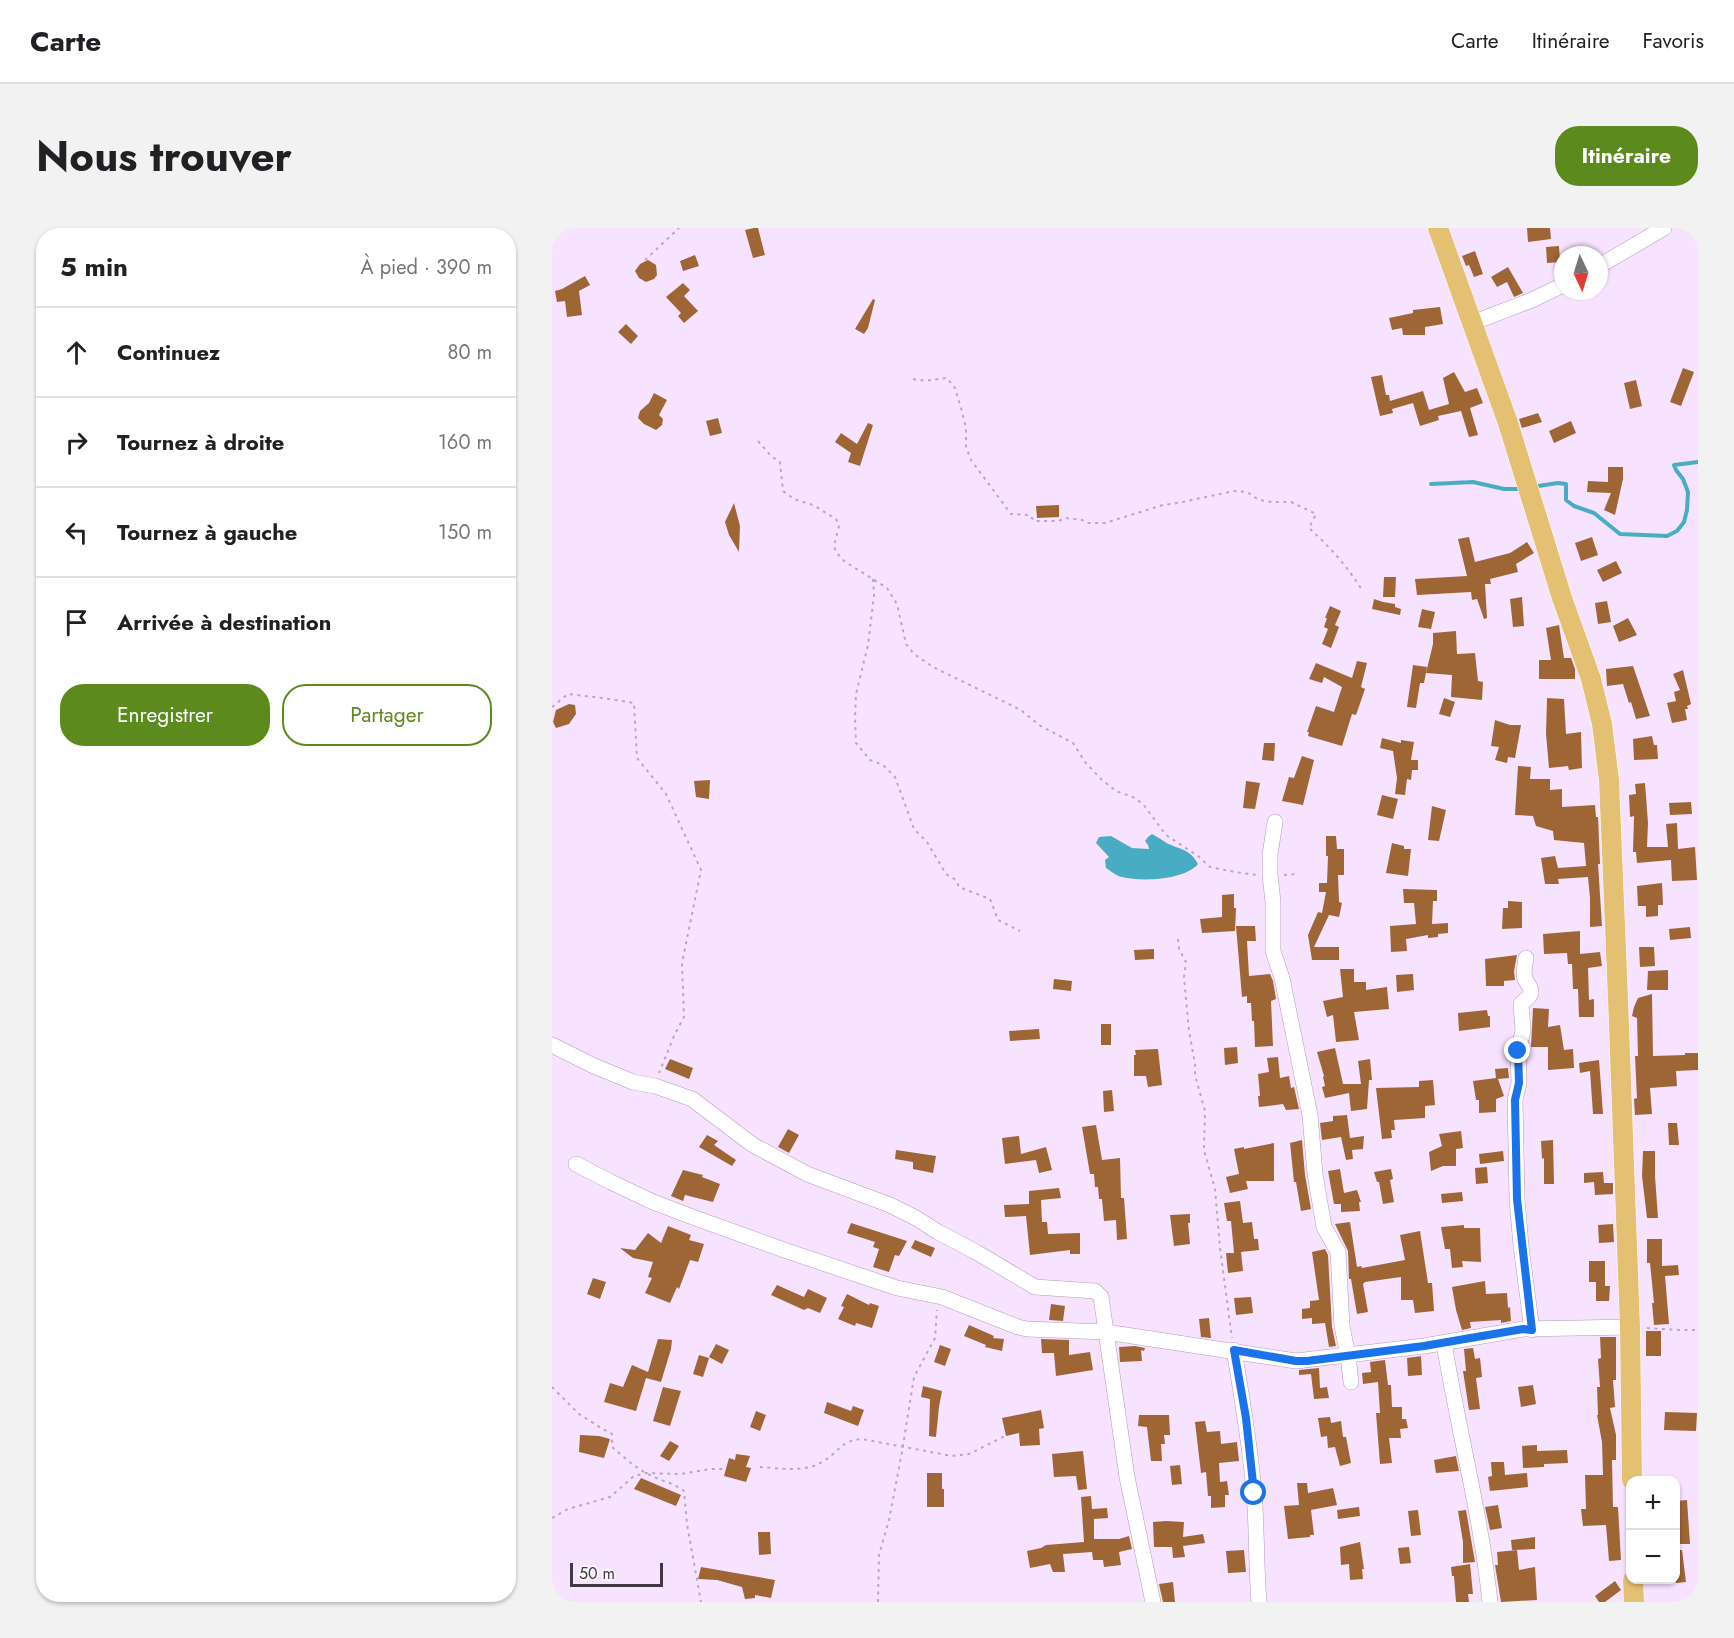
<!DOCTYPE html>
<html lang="fr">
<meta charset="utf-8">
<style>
:root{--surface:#fff;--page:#f2f2f2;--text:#202124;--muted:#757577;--line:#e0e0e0;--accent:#5c8a1c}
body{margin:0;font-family:Jost,sans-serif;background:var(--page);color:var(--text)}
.controls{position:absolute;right:18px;bottom:18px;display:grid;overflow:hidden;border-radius:12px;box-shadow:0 2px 4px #0004}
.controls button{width:54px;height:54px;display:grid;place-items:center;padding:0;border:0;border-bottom:2px solid var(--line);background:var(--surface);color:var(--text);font:30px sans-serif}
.compass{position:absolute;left:1002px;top:18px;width:54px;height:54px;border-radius:50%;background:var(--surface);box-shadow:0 2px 4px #0004;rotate:176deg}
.scale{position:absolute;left:18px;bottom:15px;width:93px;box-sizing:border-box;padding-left:6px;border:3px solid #403843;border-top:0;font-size:16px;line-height:21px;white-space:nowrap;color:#403843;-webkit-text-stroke:4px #fbf7fd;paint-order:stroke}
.stop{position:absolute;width:18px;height:18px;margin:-14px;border:4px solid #1a73e8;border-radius:50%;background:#fff}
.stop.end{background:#1a73e8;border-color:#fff;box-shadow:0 2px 6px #0008}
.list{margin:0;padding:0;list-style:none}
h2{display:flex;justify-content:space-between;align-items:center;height:78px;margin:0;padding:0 24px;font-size:26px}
h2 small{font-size:20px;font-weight:400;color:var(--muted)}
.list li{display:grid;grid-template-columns:39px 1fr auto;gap:18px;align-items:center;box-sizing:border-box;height:90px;padding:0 24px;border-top:2px solid var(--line)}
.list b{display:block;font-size:22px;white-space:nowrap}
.list em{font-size:20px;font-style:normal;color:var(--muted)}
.actions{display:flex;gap:12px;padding:18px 24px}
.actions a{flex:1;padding:14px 0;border:2px solid var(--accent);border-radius:24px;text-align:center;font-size:21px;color:var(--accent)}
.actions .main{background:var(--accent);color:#fff}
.icon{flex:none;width:33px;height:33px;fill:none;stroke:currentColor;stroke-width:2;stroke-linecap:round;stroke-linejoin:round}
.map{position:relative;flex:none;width:1146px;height:1374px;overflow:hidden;border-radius:24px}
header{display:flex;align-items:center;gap:36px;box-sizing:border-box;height:84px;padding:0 30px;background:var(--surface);border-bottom:2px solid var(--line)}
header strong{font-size:28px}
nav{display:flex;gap:33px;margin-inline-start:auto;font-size:21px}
.intro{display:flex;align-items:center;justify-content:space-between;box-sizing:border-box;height:144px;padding:0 36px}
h1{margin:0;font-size:42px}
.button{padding:15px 27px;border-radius:24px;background:var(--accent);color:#fff;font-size:21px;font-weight:700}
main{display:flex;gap:36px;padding:0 36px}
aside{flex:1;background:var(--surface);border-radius:24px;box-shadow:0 2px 4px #0004}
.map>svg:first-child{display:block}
.water{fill:#48adc3}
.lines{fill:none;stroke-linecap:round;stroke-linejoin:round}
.stream{stroke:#48adc3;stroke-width:4}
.building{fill:#9e6535}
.minor-casing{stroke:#b09db7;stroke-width:16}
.major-casing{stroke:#fff;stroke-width:21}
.path{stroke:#b8a8be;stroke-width:2;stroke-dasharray:3 4.5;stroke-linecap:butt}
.minor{stroke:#fff;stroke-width:15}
.major{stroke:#e4c073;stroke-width:20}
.route{stroke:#1a73e8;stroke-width:8}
</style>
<header>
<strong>Carte</strong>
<nav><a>Carte</a><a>Itinéraire</a><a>Favoris</a></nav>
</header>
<div class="intro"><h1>Nous trouver</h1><a class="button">Itinéraire</a></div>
<main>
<aside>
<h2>5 min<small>À pied · 390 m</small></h2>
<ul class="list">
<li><svg class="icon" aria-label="ahead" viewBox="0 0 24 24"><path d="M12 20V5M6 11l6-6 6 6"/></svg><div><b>Continuez</b></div><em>80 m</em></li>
<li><svg class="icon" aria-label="right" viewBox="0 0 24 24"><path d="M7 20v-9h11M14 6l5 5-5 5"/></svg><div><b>Tournez à droite</b></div><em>160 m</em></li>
<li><svg class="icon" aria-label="left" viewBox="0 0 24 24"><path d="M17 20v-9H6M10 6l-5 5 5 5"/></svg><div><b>Tournez à gauche</b></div><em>150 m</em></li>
<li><svg class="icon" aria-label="arrive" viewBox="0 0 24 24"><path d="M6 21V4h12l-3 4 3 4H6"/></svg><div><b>Arrivée à destination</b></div></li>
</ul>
<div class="actions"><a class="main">Enregistrer</a><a>Partager</a></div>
</aside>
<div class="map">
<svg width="1146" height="1374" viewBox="0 0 1146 1374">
<rect width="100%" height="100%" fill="#f7e3ff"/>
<path class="water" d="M600,606C605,609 609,611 613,614C626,622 637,619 646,636C633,652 590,654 570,649C564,648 559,643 554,640L553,632L557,629L544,615L547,609L559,608L580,620L597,621L596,617L593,613L596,609Z"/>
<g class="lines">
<path class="stream" d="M879,256L921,254L952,261H967
M986,258L1006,255L1014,256V272L1022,278L1042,285L1068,306L1115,308L1125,303L1132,294L1135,282L1136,264L1131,251L1124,242L1122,237L1146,234"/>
</g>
<path class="building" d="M202,0H206L213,27L201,30L193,2Z
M975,0H998L999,11L976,14Z
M1007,18L1008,34L995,35L994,19Z
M923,23L931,46L922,49L917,37L914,38L910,28Z
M143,27L147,38L131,43L128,33Z
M96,32L104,37L105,47L102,51L94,54L87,50L83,43L88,36Z
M956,39L971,65L980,61L962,69L955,54L945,59L939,49Z
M33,48L38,57L27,63L30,87L15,89L13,73L5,74L3,63L10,61Z
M131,55L138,62L132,68L146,83L132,95L126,88L129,85L114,69Z
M321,71L323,72L316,100L312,106L303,101Z
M888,79L891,96L873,99V107H851L850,100L840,102L837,90L861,85V82Z
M74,96L86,108L79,116L66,104Z
M1131,140L1142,144L1129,178L1118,174Z
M902,144L913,164L925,160L931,175L918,180L926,207L917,209L909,183L886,188L887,192L868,198L861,175L840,181L841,185L828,188L819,149L830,147L834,167H837L838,173L871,163L877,182L897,176L891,150Z
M1084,152L1090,178L1078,181L1072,155Z
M102,165L115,172L107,187L111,191L110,197L104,202L92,196L86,190L88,183L97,175Z
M986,185L990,194L970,200L967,191Z
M166,190L170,205L158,208L154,193Z
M1019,193L1024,205L1002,215L997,203Z
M316,195L321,197L308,238L296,234L299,225L283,214L289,205L305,216Z
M1056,239H1071V251L1063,287L1052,282L1059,265L1035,264L1036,253L1056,254Z
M182,275L188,298L187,324L177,307L173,294Z
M507,277V289L485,290L484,278Z
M917,309L923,334L958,325L975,314L982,325L964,336L966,344L938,351L939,356H933L935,390L932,391L925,371L920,372L919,364L865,367L863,351L915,348L906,311Z
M1040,309L1046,327L1029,333L1023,315Z
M1064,333L1070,345L1051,354L1045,342Z
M832,349H844L843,369H831Z
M970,369L972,398L961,399L958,371Z
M822,371L831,374L843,376V379L849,381L848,387L820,381Z
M1055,373L1059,394L1046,396L1043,375Z
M778,378L789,383L783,397L787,399L779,420L770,416L776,401L772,399L775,390H773Z
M870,381L883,384L879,401L866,399Z
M1076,390L1085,407L1067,414L1061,398Z
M1007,397L1012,430H1019L1023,441V451H987V432H999L994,400Z
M904,403L905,426L923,425L926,453L931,454L930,472L899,469L900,447L874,445L881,416V405Z
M805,433L815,435L809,459L813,461L804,487L800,486L790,518L756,508L757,504H755L764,478L782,484L790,459L772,449L770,455L757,451L764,435L800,450Z
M861,437L875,439L872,455H868L864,480L855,479Z
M1081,438L1098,488L1084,491L1079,474L1077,475L1071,456L1055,458L1054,441Z
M1131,442L1139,476L1135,478L1136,481H1133L1135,492L1120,495L1115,475L1124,473L1122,464L1128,462L1121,446Z
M892,470L903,474L898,489L887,486Z
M995,470L1012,471L1014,506L1029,504L1030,540L1017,542L1016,538L997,540L994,506Z
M17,476L23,477L24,486L17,496L4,500L1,494L4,482Z
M943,492L958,497H969L963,530L956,529L955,535L943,532L947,519L939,518Z
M1100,508L1102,517H1105L1106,531L1082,532L1081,511Z
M830,510L849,515V512L862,514L859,532H866V542H860L859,552L855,551L853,567L843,566L845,550L841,523L828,520Z
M712,515H723L722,533L710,532Z
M750,528L762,532L751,577L730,573L737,549L742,550Z
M966,538L979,539L978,551H998V562L1010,561V579L1043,577L1044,589H1046L1048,636H1046L1050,698L1038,699V670L1036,649L1006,651L1007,656H993L989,630L1003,628L1006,640L1034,638L1032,615L1002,612L1001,603L984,598L981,588L963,587Z
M158,552L157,571L144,569L142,553Z
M694,553L708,555L703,581L691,580Z
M1093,555L1096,595L1095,619H1116L1114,596L1125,595L1126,621L1143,619L1145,652L1120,653L1119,632L1085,635L1084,624H1081L1082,588L1078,589L1077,567L1084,566L1083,556Z
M830,567L846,571L841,591L825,587Z
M1139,574L1140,586L1118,587L1117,575Z
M880,578L894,582L887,613L876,612Z
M774,608H784L785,621H792V647H786L787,674L790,675L787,689L777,687L762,719H787V732H760L756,707L766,684L770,685L774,664H767V655H775L776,628H774Z
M840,615L852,618V621H859L856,648L834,645Z
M1110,655L1111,677H1106V688L1094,689V678H1086L1085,658Z
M851,661L885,662V673H881L880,696L896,695V705L886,706V709L876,710V707L854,711L855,723L839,724L838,698L864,696L862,675H852Z
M682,666V680H684L683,703L650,705L648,691L670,689V667Z
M956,673L970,674V700L950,701L951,680H956Z
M684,698H703L704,713H695L697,748L718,746L721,753L724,771L719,773L721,818L703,819L702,793H700L699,775H695V768L690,769Z
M1138,699L1139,710L1118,712L1117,701Z
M1028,703V726L1048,724L1050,738L1036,740L1037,772L1042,771V789H1027L1026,761H1021L1020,736H1016L1015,725L992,726L991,706Z
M1087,719H1102L1103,738L1088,739Z
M602,721V731L583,732L582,722Z
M965,727L962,743L963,752L952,753V758H934L933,731Z
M788,741H802V754H814V762L835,759L837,781L802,784L807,812L784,814L781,787L775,789L771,773L791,769Z
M1116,742V762H1095L1096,743Z
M861,746L862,762L845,764L844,747Z
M502,751L520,753L519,763L501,761Z
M1100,766L1101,828L1133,827V825H1146V842L1124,843L1125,858L1098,860L1100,886L1083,887L1082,871L1085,870L1083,828H1086L1085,790L1080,788L1082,779L1086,770Z
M981,780L997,781L996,799L1008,797L1012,822L1021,821L1022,840L996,842V819H979Z
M935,782L936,788H938V799L907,803L906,785Z
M549,796H559V817H549Z
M487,801L488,811L458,813L457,803Z
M685,819L686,835L673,837L672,820Z
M783,820L791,856H809L806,833L818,831L820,852H817L815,881L799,883L797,865L773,870L770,859L773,858L771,849L772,848L765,824Z
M606,821L610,857L596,859L594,848H582V827H584L583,822Z
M726,829L728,850L737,848L739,860L742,859L747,881L734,882L731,876L707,879L706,868H708L706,846L717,844L715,830Z
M118,831L141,840L137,851L113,841Z
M1047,832L1051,886H1041L1038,843L1028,845L1027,835Z
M956,840L957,850L946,851L952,868L944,871V884L927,885V872H924L921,853L944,850L943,841Z
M881,852L883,877L873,878V890L842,892L843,902H839L840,910L830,911L824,860L867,859V853Z
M560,862L562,883L552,884L551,863Z
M795,887L798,910L812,908L811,921L800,922L801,931L794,932L789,909L770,912L768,895L781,893V888Z
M1116,895H1125L1127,917H1117Z
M544,897L550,932L568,930L569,970H572L575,1011L565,1012L564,992L552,993L550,971H547L546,959H543L542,946H538L530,899Z
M236,901L247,907L237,925L226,919Z
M909,903L911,920L904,921V938H891L879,943L877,924L890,918L887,906Z
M155,907L166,913L162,917L184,932L180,938L147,919Z
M467,908L469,926L494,919L500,942L487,945L484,932L453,936L450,910Z
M750,912L753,947L759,981L749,983L744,954H742L738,915Z
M1001,912L1002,956H992V930L990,931L989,913Z
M722,915V953H694L696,961L678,965L674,949L687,946L682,921L692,919V921Z
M344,922L384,928L381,945L361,941V934L343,931Z
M951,923L952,933L928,936L927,926Z
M1091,923H1103V948L1106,990H1095L1090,948Z
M935,939L936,955L924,956L923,940Z
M788,941L792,965L805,962L809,974H807L808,983L789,984V976H782L776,943Z
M839,941L841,951L838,952L842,974L831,976L827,954H825L822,944Z
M131,942L151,947L150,949L168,956L161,974L133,967L131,973L119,968Z
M1051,944L1052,955H1061V966L1043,967L1042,954L1032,955V945Z
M507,960L509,970L489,972L490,994H495L496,1006L528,1005V1026H518V1022L478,1027L474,988L453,989L452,977L477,976V963Z
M910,964L911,973L890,975L889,966Z
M688,973L691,995L700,994L702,1011H706L707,1022L689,1024L691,1043L676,1045L674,1025H682L679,993H675L672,975Z
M638,986V995H636L638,1016L622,1018L618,987Z
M798,994L805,1039L809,1038L810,1040L853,1032L848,1007L868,1003L876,1055H880L882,1083L863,1085L861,1072H849V1049L813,1054L811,1056L816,1084L805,1086L799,1051H797L796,1023L783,996Z
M299,995L355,1013L347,1028L343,1027L337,1044L321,1039L327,1021L321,1019L323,1014L295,1005Z
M1061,996L1062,1014L1047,1015L1046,997Z
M912,997V1000H928L929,1034L910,1033L911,1039L900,1040L898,1021H893L889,999Z
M116,998L139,1007L137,1012L152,1016L146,1034L138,1032L127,1061L125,1059L118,1075L93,1065L100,1050L96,1049L101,1034L81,1030L68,1020L83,1022L96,1005L109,1015Z
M1095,1011H1110V1038L1126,1037L1127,1047L1113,1048L1117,1096L1102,1097L1100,1075H1102L1098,1035H1095Z
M363,1012L383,1020L379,1029L359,1020Z
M773,1021L776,1027L780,1099L784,1118L777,1119L773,1095L760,1096V1090L750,1091V1081L758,1080V1073L767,1072L760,1024Z
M1037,1033H1053V1058H1058L1057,1073H1044V1054H1037Z
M41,1050L54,1054L48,1071L35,1066Z
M933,1053L934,1066L955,1065L956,1080L958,1079L959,1093L949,1095V1092L918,1094L919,1100L910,1102L904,1082L900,1059Z
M225,1057L252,1069L256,1061L275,1070L268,1085L256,1080L252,1082L219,1067Z
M295,1066L317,1077L318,1075L327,1078L320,1100L304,1095L303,1098L286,1091L292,1079L289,1078Z
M699,1069L701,1085L684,1087L682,1070Z
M499,1076L513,1078L511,1093L497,1092Z
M657,1090L659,1110L649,1109L647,1091Z
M417,1097L442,1108L441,1110L452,1111L450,1123L433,1119L434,1117L412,1108Z
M1094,1103H1109V1128H1094Z
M1048,1109H1064V1152H1061L1063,1179L1058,1180L1064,1207V1232H1060L1061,1279H1066L1069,1332L1057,1333L1054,1297L1031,1298L1029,1281H1034L1033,1247H1051L1050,1214L1045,1187H1046L1045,1159H1048L1046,1131L1049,1130Z
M106,1111L120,1112L119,1121L109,1154L94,1150L84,1183L52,1174L58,1155L71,1159L80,1137L96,1144Z
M489,1111L517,1112V1127L538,1124L541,1142L504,1148L502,1125H490Z
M164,1116L177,1122L170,1136L157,1129Z
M388,1117L399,1121L393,1138L382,1134Z
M583,1118L593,1120L592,1123L589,1122L590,1133L568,1134L567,1119Z
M921,1120L923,1131L928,1130L930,1149L924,1150L928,1181L917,1182L911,1143H914L912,1121Z
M147,1127L157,1130L151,1149L141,1146Z
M877,1127L869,1128L870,1147L856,1148L855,1130Z
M833,1132L836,1157H839L840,1179H850V1191H854L856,1200L848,1201L849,1210H837L840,1235L828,1236L824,1185H828L826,1154L811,1156L810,1145L819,1144L818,1134Z
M767,1140L768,1160L775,1159L777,1170L762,1171L759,1146L747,1147V1142Z
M981,1157L984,1176L969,1179L966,1159Z
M371,1158L390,1163L387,1179L384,1209L377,1208L378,1171L369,1169Z
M111,1159L129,1163L118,1198L101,1193Z
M275,1174L299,1183L301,1178L312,1182L306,1198L272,1185Z
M489,1182L492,1200L487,1201L488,1217L468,1218L467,1205L454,1208L450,1190Z
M204,1183L214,1187L208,1203L198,1199Z
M1113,1184L1145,1185L1144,1203L1112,1202Z
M587,1187H617L618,1207H612L613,1216H609L610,1233H599L595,1199L586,1198Z
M778,1189L779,1195L789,1193L791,1209H794L799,1235L788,1238L783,1219L776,1220L775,1208L769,1209L766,1190Z
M653,1193L655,1204L668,1203L669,1216L685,1214L687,1233L667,1235L668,1254L675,1253L677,1267H673V1279L659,1280V1268H656L654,1244L649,1245L643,1194Z
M28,1207L47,1208L58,1211L52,1230L27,1224Z
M118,1213L127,1218L117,1233L108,1228Z
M985,1217V1223L1015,1222L1016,1235L992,1236V1239L971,1240L970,1218Z
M531,1223L535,1261L526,1262L524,1248L502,1249L500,1226Z
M184,1226L198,1228L194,1239L199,1240L194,1254L172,1248L177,1230L183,1232Z
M904,1228L907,1243L884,1245L882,1232Z
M939,1234H952L953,1247L975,1245L976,1259L938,1263L936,1249L940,1248Z
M628,1237L630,1256L620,1257L618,1238Z
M375,1245H390V1261H392V1279H375Z
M89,1250L129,1267L124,1278L82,1261Z
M745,1255H755L756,1265L781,1260L785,1277L759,1282L762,1307H758V1309L736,1311L732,1278L747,1277Z
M539,1268L540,1281L555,1280L556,1290L542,1291V1311H567L577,1308L580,1321L567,1324L569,1337L552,1339L551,1332H541L540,1324L511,1326L513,1344H501L498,1336L478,1340L475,1323L489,1320L494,1317L532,1314L529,1269Z
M1135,1272L1138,1316H1127L1124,1273Z
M946,1277L950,1300L938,1302L933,1279Z
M807,1279L808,1288L786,1291L785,1282Z
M866,1282L869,1307L859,1308L856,1283Z
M914,1282L919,1311L923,1334L911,1335V1314L906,1283Z
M614,1293L632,1294L631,1309L651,1306L653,1315L631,1318L633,1329L621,1330L620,1319H602L601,1294Z
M206,1304H218L219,1326L207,1327Z
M983,1309V1321L960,1322L959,1312Z
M808,1314L812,1341H810L811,1351L798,1352L797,1336L789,1337L788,1319Z
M857,1319L859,1335L848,1336L846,1320Z
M692,1322L694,1344L676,1345L674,1323Z
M965,1322L967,1342L983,1339L985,1372L949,1374L943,1337H946L945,1324Z
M1124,1322H1130L1134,1354L1124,1355Z
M918,1336L921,1366H916L917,1374H904L902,1348H900L899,1339Z
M149,1339L223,1352L219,1370L203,1367V1370L193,1371L190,1359L165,1352L146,1351Z
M1063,1353L1069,1362L1053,1374H1047L1043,1368Z
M621,1354L623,1374H611L607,1356Z"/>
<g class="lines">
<defs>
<path id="minor" d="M1047,38L1112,0
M920,95L980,72L1011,57
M723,594L718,627V647L721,674V723L730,750L758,887L763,946L772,999L786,1024L790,1098L796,1128L799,1154
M974,730C973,736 971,745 973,751C975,756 980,759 979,765C978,770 972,772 969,776L971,803L966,823L967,855L963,872L965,971L969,1018L980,1102
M0,817L42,838L81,854L103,858L140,871L201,917L255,946L338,977L364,990L386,1004L424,1024L483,1059L543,1063L549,1069L575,1249L601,1374
M24,936L59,954L101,974L146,991L232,1022L345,1060L390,1069L466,1099L475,1101L554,1104L744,1133L872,1118L971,1101L1078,1099
M892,1115C906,1201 929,1287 938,1374
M682,1122C690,1169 698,1216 702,1264C705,1300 704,1337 707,1374"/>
<path id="major" d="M886,0L956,195L1010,370L1039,451L1050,496L1057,552L1066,771L1078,1099L1080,1252
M1081,1352L1082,1374"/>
</defs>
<use href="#minor" class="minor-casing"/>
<use href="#major" class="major-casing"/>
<path class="path" d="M93,32L127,0
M361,151C373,154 383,151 395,150L403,160L409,180L414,200V219L419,232L459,286L478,287L482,293H507L513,290L530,292L536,295H553L611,277L626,275L682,263L695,264L707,272L719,274H739L764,286L757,300C777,318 796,339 810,362
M206,213L219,228L228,234L231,263L242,271L261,277L284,291L287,298L282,318L284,324L292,333L335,360L345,376L354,416L362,426L381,439L469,482L487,497L521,515L533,534L550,552L564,563L581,569L591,576L614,607L646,628L658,639L683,644L705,647
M321,351L322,367L316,417L304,466L303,490L304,515L318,532L331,537L343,549L362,601L375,614L394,646L404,652L407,659L438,671L446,692L468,703
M0,479L16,466L51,470L82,475L85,530L114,566L149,642L130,735L132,789L122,808L107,845
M732,647L744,646
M626,711L627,721L634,734L632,749L637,803L643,836V847L653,883L652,922L663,961L668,1020L680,1110
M1095,1100L1127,1102H1146
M0,1159L27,1186L49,1200L60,1206V1219C72,1229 83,1240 98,1247C109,1253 122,1255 132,1263L135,1296L149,1374
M208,1239C227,1240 253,1245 270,1234C286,1225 289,1212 310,1211L400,1228L417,1226L453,1208
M0,1290L16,1281L58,1269L82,1248L94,1245L128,1246L158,1241H171
M326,1374L327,1327L337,1292L350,1224L362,1149L383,1110L385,1082"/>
<use href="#minor" class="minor"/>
<use href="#major" class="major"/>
</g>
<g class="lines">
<path class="route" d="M702,1265L694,1190L682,1122L744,1133H755L872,1118L971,1101L980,1102L965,971L963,872L967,855L966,823"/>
</g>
</svg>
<div class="controls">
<button>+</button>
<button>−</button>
</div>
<svg class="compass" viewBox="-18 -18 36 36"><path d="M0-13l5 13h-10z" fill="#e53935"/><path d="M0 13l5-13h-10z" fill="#757577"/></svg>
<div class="scale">50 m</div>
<div class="stop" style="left:702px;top:1265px"></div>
<div class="stop end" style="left:966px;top:823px"></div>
</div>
</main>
